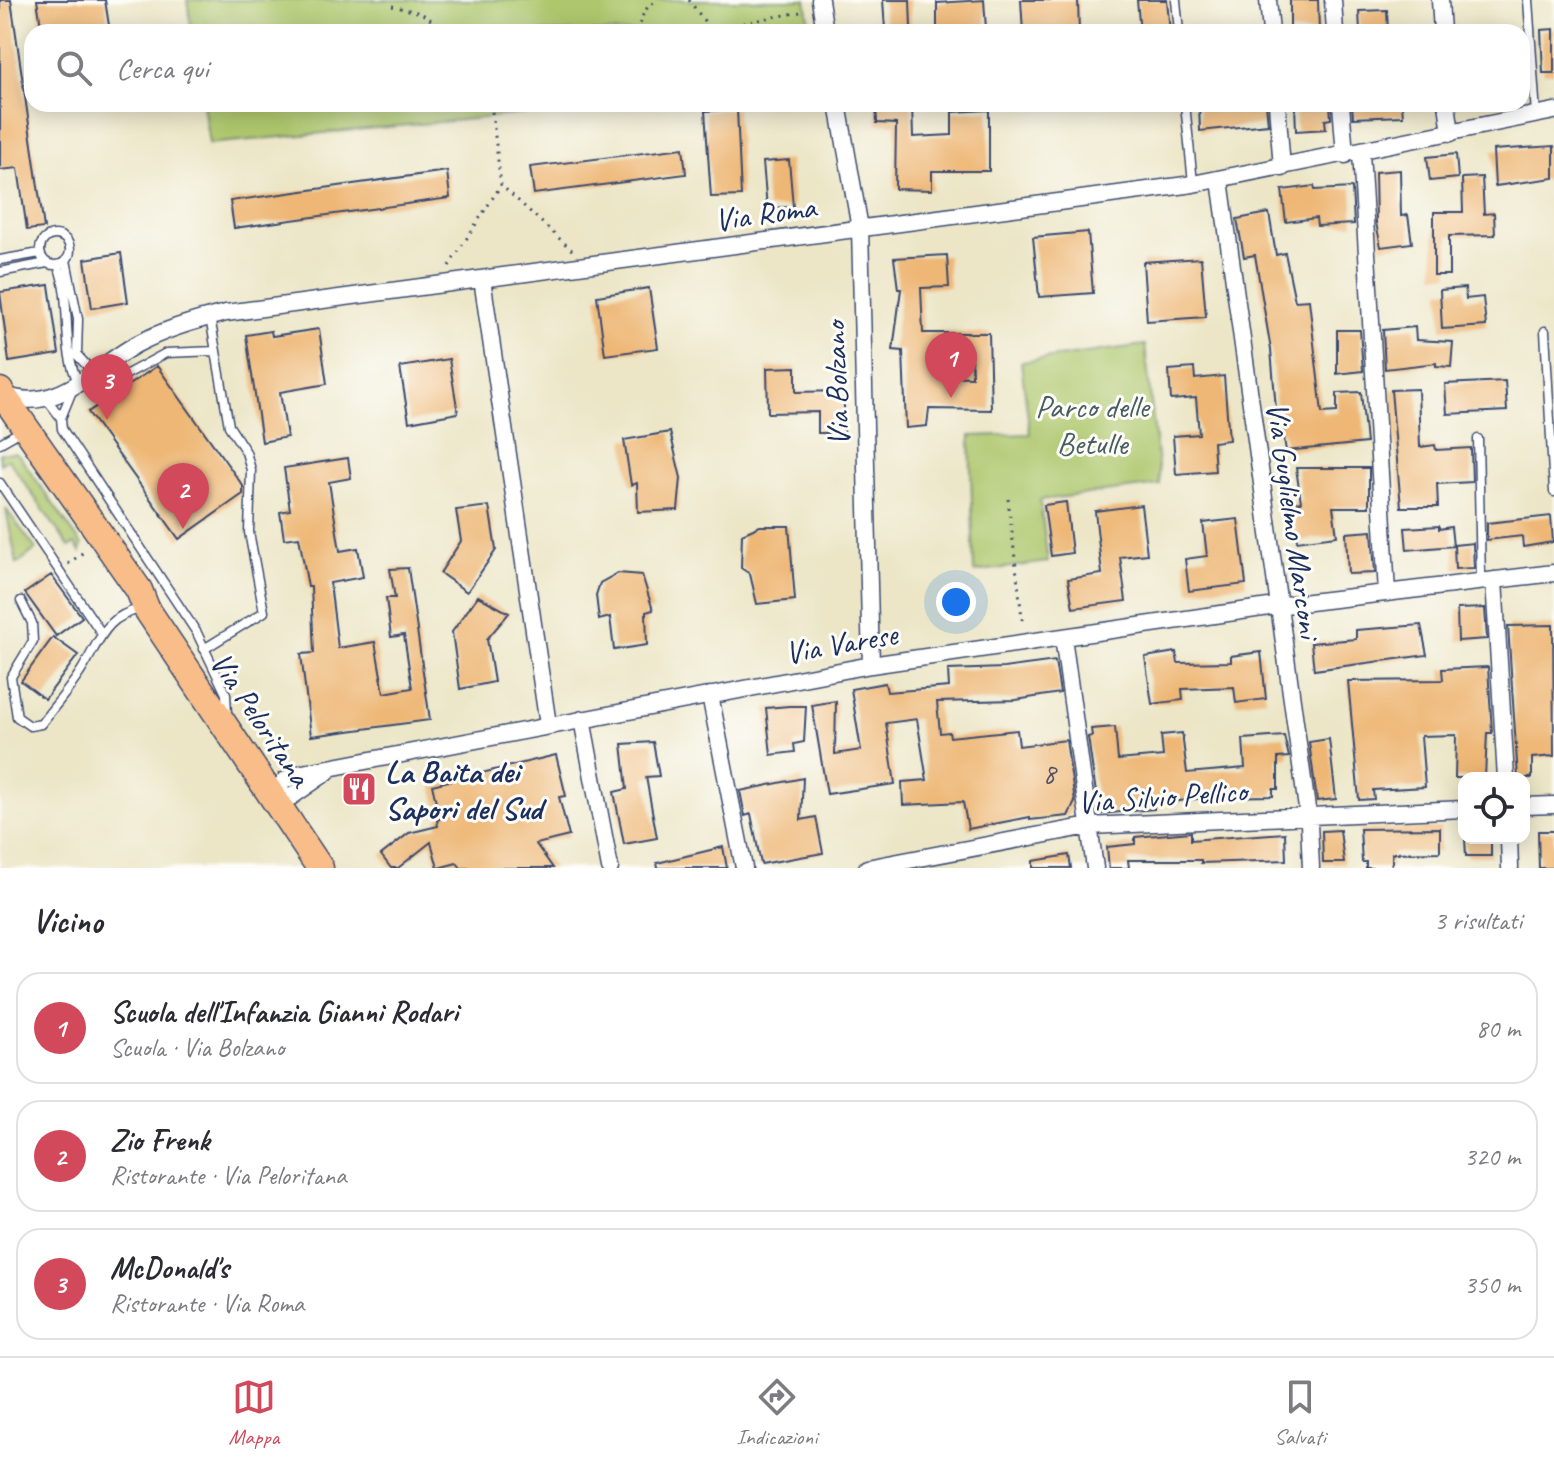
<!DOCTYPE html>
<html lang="it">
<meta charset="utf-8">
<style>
:root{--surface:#fff;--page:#f2f2f3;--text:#2b2b33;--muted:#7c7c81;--line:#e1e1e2;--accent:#d1495b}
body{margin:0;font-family:Caveat,sans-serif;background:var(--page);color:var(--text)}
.controls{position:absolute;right:24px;bottom:24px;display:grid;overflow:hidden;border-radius:16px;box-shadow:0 4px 20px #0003}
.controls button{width:72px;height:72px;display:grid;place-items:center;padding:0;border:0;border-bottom:2px solid var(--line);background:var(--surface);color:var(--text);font:40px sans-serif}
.you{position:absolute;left:956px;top:602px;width:28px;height:28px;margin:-20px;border:6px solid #fff;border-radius:50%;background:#1a73e8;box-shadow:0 0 0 12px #1a73e833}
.badge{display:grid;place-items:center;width:52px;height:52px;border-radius:50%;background:var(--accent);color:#fff;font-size:26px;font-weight:700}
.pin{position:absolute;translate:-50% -66px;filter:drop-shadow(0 2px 4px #0008)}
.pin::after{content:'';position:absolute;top:42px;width:28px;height:24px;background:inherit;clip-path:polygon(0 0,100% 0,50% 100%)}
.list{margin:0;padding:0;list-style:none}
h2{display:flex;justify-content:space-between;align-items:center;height:104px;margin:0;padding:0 32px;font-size:34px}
h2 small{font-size:26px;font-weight:400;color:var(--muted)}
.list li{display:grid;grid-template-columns:52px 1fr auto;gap:24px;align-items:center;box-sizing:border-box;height:112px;margin:0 16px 16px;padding:0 16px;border:2px solid var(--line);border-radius:24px}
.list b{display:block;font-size:30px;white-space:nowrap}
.list p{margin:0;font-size:26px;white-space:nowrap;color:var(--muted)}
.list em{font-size:26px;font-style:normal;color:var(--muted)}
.icon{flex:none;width:44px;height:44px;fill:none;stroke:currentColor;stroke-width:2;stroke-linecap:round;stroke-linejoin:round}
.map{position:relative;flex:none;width:1554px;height:868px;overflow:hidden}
.search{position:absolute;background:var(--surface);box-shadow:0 4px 20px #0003;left:24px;right:24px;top:24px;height:88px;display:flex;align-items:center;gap:20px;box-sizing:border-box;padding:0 28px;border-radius:24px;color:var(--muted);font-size:30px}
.sheet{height:488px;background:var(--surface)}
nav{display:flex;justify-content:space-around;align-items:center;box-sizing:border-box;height:112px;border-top:2px solid var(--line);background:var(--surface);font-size:22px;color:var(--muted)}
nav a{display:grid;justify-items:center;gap:4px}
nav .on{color:var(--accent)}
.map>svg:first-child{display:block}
.green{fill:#aec76d;stroke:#647b66;stroke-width:2}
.building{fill:#eeb776;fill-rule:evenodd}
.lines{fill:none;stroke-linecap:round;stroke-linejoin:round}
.service-casing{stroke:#3a4a6e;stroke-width:11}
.minor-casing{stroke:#3a4a6e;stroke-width:19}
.primary-casing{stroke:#3a4a6e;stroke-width:29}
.path{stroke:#3a4a6e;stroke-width:3;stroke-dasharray:2 6;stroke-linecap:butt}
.service{stroke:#fff;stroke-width:8}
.minor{stroke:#fff;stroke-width:16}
.primary{stroke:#f8bd89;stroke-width:26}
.labels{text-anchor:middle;stroke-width:6;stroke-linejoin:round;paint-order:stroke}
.number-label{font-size:28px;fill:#505164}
.street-label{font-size:32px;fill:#1b2f5e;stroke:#fdfcf7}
.park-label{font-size:32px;fill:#475d62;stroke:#fdfcf7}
.poi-label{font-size:32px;font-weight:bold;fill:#1b2f5e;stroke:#fdfcf7;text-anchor:start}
</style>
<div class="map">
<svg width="1554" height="868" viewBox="0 0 1554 868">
<rect width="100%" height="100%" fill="#fdfcf7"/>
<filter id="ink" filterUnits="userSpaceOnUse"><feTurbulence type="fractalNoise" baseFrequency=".0125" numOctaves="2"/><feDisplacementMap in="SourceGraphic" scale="16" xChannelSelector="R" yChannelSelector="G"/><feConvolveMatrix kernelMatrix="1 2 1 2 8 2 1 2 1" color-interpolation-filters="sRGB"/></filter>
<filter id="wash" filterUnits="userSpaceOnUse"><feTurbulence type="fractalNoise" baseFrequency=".006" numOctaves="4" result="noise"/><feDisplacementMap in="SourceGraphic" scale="32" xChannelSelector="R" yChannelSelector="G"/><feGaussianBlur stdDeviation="1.8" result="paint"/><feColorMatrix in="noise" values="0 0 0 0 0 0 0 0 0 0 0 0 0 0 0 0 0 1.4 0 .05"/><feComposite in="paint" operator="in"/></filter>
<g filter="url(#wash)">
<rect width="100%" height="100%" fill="#ece6c7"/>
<path class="green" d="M187,0H806L811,32H192Z
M203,104H630L209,144Z
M1145,345L1160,485L1040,500L1048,562L974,572L970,436L1030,434L1021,362Z
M0,453H15L20,457L82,545L80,552L75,544L69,547L8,459L0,464Z
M6,509L36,549L17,564Z"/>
<g id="blocks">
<path class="building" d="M0,0H11L44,228L27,230L18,168L0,170Z
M37,0H105L110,32H42Z
M883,0H910L911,28L885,29Z
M984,0L986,29L937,32V3Z
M1021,0H1078L1079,32H1023Z
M1137,0H1167L1170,32H1140Z
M1290,0H1318L1319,32H1290Z
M1387,10L1388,32H1360L1359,11Z
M1554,29V73H1543L1541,30Z
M876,104H912L913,137L952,135V112L989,110V171H932V190L895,189L896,124L877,123Z
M1266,104L1268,124L1200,131L1199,105Z
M1295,104H1330L1331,119L1325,120L1326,129L1296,131Z
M1352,104H1402L1403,116L1353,118Z
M737,109L741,196L711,197L705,111Z
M1554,146V178L1495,186L1493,150Z
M683,148L686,174L534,194L530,167Z
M1456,154L1458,178L1430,181L1427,157Z
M789,160L793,207L767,208L763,162Z
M1400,170L1401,216L1408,215L1412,243L1381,247L1376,223L1375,172Z
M447,171L450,198L234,228L230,201Z
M1482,177L1484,214L1494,213L1495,235L1449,236V275H1434V212H1463L1462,178Z
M1314,186L1315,190L1352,188L1354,224L1317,226L1316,218L1286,222L1282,190Z
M1269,213L1276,255L1285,253L1295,301L1309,300L1322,413L1337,412V393L1361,392L1366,443L1286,451L1283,432L1278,433L1271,350L1255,255L1244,257L1237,219Z
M1088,232L1093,293L1039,297L1033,237Z
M121,253L128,302L92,308L85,259Z
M947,255L949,287L921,288L923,333H989L991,410L929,409L927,426L906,428L903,351L893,350L901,289H898L894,258ZM945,350H971L972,377L945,376Z
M1201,258L1206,317L1147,321L1143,262Z
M49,285L59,354L9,362L0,292Z
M649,288L658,348L605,355L597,296Z
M1465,288L1466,299L1483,297L1486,326L1442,329L1440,290Z
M1415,327L1416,340L1453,342L1451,367L1436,366V363L1385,369L1383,330Z
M319,329L327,384L280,392L287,437L262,442L246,335L271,331L272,336Z
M1337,330H1360L1363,371L1337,374Z
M449,359L458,413L409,422L400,367Z
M157,366L243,486V494L179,539L88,412Z
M796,367V392L844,391V433H818V412L768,413L767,368Z
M1194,368L1195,379L1224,376L1229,440L1213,442L1215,471L1176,474L1173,436L1199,434L1196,398L1171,400L1169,370Z
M1505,381L1507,411L1447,414L1445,384Z
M1418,389L1420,447L1435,445L1436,450L1471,448L1472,482L1437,484L1438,507H1401L1391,390Z
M670,432L681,478L678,510L638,512L637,483L631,485L624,440Z
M348,458L351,478L329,482L340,551L358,548L363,577L330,583L338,648L375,642L384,693L412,688L404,635L391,637L386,598H395L390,569L408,568L430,720L311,736L301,654L314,653L311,587H308L299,537L284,539L280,512L290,510L284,468Z
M1296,468H1369V507H1333L1337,536L1297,541L1292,503L1301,502Z
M1066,502L1072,553L1051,556L1044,505Z
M1141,505L1147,554L1120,557L1126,601L1073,608L1068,579L1102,574L1095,511Z
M489,506L496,550L467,592L440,573L461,541L456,510Z
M1551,516L1553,542L1523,547L1522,536L1487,540V523Z
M1238,519L1246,584L1189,591L1185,559L1207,556L1203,523Z
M760,526H789L795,600L757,604L750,574L741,568L742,534Z
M1439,526V529L1451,527L1453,546L1407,550L1405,528Z
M1372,531L1375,573L1348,574L1346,533Z
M1473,543L1474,568L1455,569L1454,545Z
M618,573L642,575L653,610L646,612L647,645L614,650L610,617L599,620L596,595L600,583Z
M51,575L82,617L56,636L25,593Z
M478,596L509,613L487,639L494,682L460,689L452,632Z
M1485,608L1487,639L1458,641L1457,609Z
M1421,625L1427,655L1314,670L1311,643L1356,639V630Z
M1553,625L1554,756L1532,758V778H1518L1508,626Z
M53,637L78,655L45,699L21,681Z
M1176,652L1178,663L1231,662V656L1261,652L1266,699L1236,703L1234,687L1182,689L1183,700L1152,704L1145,657Z
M1055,661L1060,693L1016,700L937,702L940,733L949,732L950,737L1017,730L1019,746L1066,740L1075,802L1068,816L1030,820V817L968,829L963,802L903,805L902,782L927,780L917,719L886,723L895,784L827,794L812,705L836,701L835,754L861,750L851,689L885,683L887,692L949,687L948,670L1004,668Z
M1488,667L1492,733H1487L1485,778H1455L1456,735L1421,736L1425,787L1373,790L1374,799L1359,800L1348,681L1443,680L1442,669Z
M789,706H806L804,742L794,744L795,752L771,755L766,708Z
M1115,727L1118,760L1163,756L1161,735L1182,733L1187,773L1245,768L1243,739L1284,736L1289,757L1278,758V789H1273V796L1213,797L1154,804V809L1099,814L1088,737L1092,736L1091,729Z
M1329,739L1336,799L1317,801L1309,742Z
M653,742L659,776L646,777L657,838L624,844L614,792L627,789L622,744Z
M556,755L566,796L559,797L569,836L536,844L553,868H461L457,863L438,868L431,842L398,868H391L381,855L409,833L438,826L437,820L440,819L432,785Z
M803,778L801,820L816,817L823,853L761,864L751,814L745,816L740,791Z
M1440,828V852L1392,853V868H1366V862H1362L1360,829Z
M1340,830L1344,863H1323L1322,831Z
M1538,831H1554V868H1539Z
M1191,832V840L1285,833L1286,860L1201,863V860H1128L1129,868H1109L1107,847L1135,844V837Z
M1465,838H1491V856H1466Z
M723,847L727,868H658L657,863Z
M1069,855L1071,868H1033V861Z"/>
</g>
</g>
<g filter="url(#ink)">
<use href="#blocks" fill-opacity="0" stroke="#3a4a6e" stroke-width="2"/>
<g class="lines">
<defs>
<path id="service" d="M1176,0L1179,32
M1528,0L1536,115
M1185,104L1193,183
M40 250a15 15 0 1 1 30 0a15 15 0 1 1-30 0Z
M0,260L40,253
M66,260L78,319L77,355L92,371
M58,265C73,303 60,351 79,383L91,389L103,387L166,353L216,351
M0,272L47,263
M1545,331L1554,492
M72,391L61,418L62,429L197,633L226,694L227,715
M46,398L61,418
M1478,439L1481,581
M0,443L14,435
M0,483L100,631
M21,601L32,623L33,641L11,677L17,717L30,726L41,724C55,705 71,688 83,668C100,640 105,616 141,609
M204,649L264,612L249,532L251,470L246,452L229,426L210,317"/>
<path id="minor" d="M820,0L825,32
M1268,0L1271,32
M1333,0L1335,32
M1440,0L1442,32
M838,104L860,228L871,665
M1277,104L1282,168
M1341,104L1345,155
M1447,104L1451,133
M1361,152L1387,593
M1220,180L1309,823L1311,868
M482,279L548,725
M3,394C56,417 96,365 139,343C166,329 196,320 226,313L1193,184L1554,111
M1494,580L1506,778
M1063,637L1095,868
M710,695L744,868
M582,719L610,868
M273,798L284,781L297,774L871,665L1276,606L1554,573
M273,798L291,797L327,772
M1524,806L1554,805
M1509,838L1510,868
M867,868L1089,826L1464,809"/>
<path id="primary" d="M0,391L139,590L146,608L320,868"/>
</defs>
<use href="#service" class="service-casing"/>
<use href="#minor" class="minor-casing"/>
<use href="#primary" class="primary-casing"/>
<path class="path" d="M689,0L710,29
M392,6L421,13L448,32
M640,32C640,17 644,8 657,0
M696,32L806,11
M491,104L501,185L574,252
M449,266L501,185
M1008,499L1023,626
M68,564L85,551"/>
<use href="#service" class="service"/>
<use href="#minor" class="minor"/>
<use href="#primary" class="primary"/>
</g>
</g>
<defs>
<symbol id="restaurant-square" viewBox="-11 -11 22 22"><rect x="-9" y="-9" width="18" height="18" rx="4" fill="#d1495b" stroke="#fdfcf7"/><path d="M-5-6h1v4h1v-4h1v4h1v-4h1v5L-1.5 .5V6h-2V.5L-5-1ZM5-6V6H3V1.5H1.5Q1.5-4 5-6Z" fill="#fff"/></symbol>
</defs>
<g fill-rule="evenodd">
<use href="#restaurant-square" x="339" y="769" width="40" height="40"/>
</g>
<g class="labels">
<g class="number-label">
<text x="1049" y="783">8</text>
</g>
<g class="street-label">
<text transform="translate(765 213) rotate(-8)" y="11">Via Roma</text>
<text transform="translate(836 384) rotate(-92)" y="11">Via Bolzano</text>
<text transform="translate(1294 520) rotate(82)" y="11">Via Guglielmo Marconi</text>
<text transform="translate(841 643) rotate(-10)" y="11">Via Varese</text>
<text transform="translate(261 719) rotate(56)" y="11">Via Peloritana</text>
<text transform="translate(1162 796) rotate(-4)" y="11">Via Silvio Pellico</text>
</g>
<g class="park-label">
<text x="1092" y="417">Parco delle<tspan x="1092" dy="37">Betulle</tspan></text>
</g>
<g class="poi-label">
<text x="385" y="782">La Baita dei<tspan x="385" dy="37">Sapori del Sud</tspan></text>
</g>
</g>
</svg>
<div class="controls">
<button><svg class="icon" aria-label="locate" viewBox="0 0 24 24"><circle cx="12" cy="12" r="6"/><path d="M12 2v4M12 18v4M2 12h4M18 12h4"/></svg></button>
</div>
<div class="you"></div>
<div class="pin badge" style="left:951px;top:398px">1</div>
<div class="pin badge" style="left:183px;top:529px">2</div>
<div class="pin badge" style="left:107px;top:420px">3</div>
<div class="search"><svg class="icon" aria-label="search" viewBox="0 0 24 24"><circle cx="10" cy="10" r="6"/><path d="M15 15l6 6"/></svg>Cerca qui</div>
</div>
<section class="sheet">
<h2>Vicino<small>3 risultati</small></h2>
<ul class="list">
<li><span class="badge">1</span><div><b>Scuola dell'Infanzia Gianni Rodari</b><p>Scuola · Via Bolzano</p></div><em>80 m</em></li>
<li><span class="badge">2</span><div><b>Zio Frenk</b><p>Ristorante · Via Peloritana</p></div><em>320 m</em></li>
<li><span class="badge">3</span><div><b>McDonald's</b><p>Ristorante · Via Roma</p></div><em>350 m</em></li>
</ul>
</section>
<nav>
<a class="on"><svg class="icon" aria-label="map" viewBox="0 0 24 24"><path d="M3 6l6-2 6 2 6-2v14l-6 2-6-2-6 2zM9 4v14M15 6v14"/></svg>Mappa</a>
<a><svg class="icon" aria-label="directions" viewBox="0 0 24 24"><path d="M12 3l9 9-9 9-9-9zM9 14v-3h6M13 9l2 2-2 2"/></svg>Indicazioni</a>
<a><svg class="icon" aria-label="saved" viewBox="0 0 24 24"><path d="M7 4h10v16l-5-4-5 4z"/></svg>Salvati</a>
</nav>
